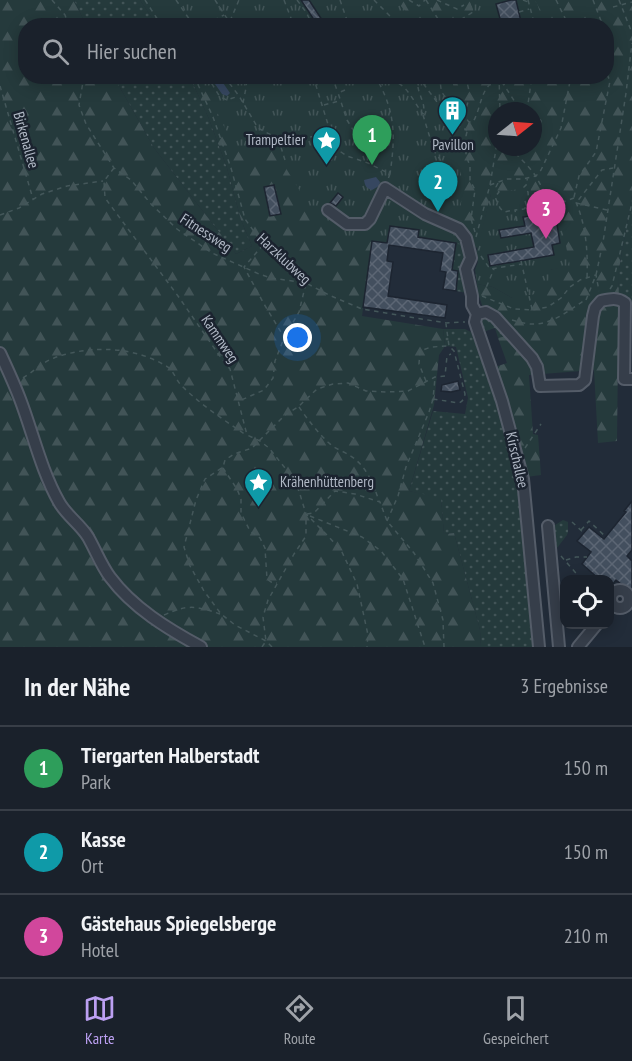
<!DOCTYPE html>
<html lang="de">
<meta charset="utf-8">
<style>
:root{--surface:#1a212b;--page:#232933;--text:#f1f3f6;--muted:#9fa3a9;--line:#383e47;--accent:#bca0f2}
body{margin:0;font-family:"PT Sans Narrow",sans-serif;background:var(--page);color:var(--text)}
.controls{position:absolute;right:18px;bottom:18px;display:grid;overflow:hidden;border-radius:12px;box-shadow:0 3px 15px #0003}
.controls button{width:54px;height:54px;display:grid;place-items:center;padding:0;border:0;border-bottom:2px solid var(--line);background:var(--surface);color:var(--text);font:30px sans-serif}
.compass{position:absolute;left:488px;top:102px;width:54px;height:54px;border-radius:50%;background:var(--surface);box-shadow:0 3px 15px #0003;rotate:73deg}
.you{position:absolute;left:298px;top:338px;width:21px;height:21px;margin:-15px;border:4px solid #fff;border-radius:50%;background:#1a73e8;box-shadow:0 0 0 9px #1a73e833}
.badge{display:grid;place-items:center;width:39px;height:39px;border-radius:50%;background:var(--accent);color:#fff;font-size:20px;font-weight:700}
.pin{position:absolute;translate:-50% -50px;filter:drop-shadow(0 2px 3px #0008)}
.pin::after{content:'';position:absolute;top:32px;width:21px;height:18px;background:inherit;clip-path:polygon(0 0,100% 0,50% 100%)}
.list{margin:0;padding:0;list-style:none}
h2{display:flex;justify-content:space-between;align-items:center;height:78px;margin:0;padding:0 24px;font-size:26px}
h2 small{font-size:20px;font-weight:400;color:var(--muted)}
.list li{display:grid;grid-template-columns:39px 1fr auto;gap:18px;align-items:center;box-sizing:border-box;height:84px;padding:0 24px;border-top:2px solid var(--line)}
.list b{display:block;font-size:22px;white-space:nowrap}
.list p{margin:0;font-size:20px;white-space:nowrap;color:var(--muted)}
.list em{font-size:20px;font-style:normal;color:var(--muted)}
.icon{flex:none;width:33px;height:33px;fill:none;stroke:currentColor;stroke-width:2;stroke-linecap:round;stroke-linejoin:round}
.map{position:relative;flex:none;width:632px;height:647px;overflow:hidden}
.search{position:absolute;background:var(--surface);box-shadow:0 3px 15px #0003;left:18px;right:18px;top:18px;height:66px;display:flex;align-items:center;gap:15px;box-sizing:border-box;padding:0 21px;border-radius:24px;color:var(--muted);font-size:22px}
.sheet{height:330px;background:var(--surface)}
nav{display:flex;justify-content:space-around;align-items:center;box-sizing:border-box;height:84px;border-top:2px solid var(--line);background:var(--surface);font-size:16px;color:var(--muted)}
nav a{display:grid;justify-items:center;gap:3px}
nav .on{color:var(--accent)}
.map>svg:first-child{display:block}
.grass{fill:url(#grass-dots)}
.forest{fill:url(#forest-firs);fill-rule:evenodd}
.park{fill:url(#park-tufts)}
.water{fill:#364760}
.building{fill:url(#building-cross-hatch);stroke:#1d2531;stroke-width:1.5}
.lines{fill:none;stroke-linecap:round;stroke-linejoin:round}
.minor-casing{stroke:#545c68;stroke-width:14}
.path{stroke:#44575a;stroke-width:1.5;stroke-dasharray:4.5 4.5;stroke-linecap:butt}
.minor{stroke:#363e4a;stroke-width:10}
.labels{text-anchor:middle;stroke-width:5;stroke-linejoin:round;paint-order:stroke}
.street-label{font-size:15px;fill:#b1b9c6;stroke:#1b232f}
.poi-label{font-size:15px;fill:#b1b9c6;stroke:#1b232f;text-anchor:end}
</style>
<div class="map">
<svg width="632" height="647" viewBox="0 0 632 647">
<defs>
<pattern id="grass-dots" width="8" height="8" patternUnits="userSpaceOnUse" patternTransform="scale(1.5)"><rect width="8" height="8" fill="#253a3c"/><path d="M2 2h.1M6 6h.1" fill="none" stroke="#425457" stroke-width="1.8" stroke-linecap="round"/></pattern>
<pattern id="forest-firs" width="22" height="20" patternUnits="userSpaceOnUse" patternTransform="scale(1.5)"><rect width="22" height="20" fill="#253a3c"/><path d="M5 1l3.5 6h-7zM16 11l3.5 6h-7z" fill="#425457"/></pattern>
<pattern id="park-tufts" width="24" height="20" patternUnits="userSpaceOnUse" patternTransform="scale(1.5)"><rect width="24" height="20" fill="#253a3c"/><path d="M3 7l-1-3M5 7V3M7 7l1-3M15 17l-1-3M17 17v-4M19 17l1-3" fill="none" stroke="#425457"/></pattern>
<pattern id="building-cross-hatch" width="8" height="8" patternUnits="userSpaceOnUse" patternTransform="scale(1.5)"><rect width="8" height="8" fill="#434f5e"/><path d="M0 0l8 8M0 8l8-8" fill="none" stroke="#5c6674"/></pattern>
</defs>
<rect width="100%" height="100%" fill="#222c39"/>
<path class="grass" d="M74,0H140L157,25H86Z
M114,77H190L209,119L227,168L241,220L252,246L236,254L154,148Z
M632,195V311H618L619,269Z
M458,236C469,246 462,256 463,268C463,276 466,285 467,293L456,291L458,271L452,270L454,255Z
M481,317C492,316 500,328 507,336L498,338L495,328L483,332L479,321Z
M443,329H465L471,332L497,403L518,480L533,647H481L480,630L454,533L444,534L441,499L409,491L433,411L465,414L468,398L456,347L445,346Z
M563,520L568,522V532L567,535L557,548L554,547L552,527Z"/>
<path class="forest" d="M0,0H74L86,25L26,26V76L114,77L154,148L236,254L252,246L241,220L227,168L209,119L190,77L606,76V26L157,25L140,0H632V195L619,269L617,441L598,443L594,370L529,375L533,434L538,435L541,475L526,477L495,367L507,363L498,338L506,336L492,320L486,317L478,293L477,284L493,287L512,298L550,270L570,265L535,211L491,194L478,248L456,243L389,232L387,243L372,241L362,316L443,329L445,346L439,355L434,405L409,491L441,498L444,534L454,533L480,630L481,647H0ZM497,111H533V147H497Z"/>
<path class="park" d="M159,0H395L419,25H173Z
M472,0H533L537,3L544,25H477L471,4Z
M200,77H450L460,101L459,131L462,195L456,243L389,232L387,243L372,241L347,240L314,214L276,152L234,147Z
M530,187L535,210L558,206L570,266L550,270L547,292L512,298L493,287L477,284L475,270L478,262L476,253L491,194Z"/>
<path class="water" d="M210,77H219L230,93L227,96L222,94Z
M376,177L380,182L379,186L372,190C366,188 365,186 364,180Z"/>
<path class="building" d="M301,0H309L326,26H318Z
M511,0H516L522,26H502L496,4Z
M274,185L281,214L270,216L264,187Z
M338,193L343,197L336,206L330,203Z
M555,212L560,243L552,245L554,255L490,266L488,255L534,247L531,233L501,238L499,230L525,226L523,217Z
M390,226L419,230L418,237L456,243L452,270L458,271L456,291L443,289L446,272L440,271L443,253L389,245L387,261L393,262L388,296L447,305L445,318L363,307L372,241L387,243Z
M458,381L460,390L451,392L441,391L442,385Z
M632,501V550L627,556L632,561V593L616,580L609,589V579H599L582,564L591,552L577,541L589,527L604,539L626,512L624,511Z"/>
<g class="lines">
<defs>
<path id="minor" d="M328,210L347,224H365L370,219L385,188L425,214L459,229L466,238L471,258L466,269L472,296V305L477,314
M625,303L624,379H632
M477,314L475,322L502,401L523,479L539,647
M477,314L486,312L495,317L532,358L537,367L540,386L579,385L585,380L593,316L595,308L601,301C610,299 617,297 625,303
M0,353C7,368 14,383 20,399C33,433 41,470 59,502C66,515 80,524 88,537C96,551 101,565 110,577C133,608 168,629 201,647
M548,526L559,647
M611 599a9 9 0 1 1 18 0a9 9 0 1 1-18 0Z
M578,647L597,624"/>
</defs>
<use href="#minor" class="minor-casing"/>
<path class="path" d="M52,0L65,15L69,26
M145,0L162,26
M176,0L194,26
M215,0L232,26
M284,0L294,26
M297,0L306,12L313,26
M340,0L349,26
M374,0L400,26
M409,0L419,6L425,0
M426,0L438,19L446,26
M437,0L457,9L464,5
M523,0L528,2
M528,0L535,26
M556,0L565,18L568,26
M593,0L603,26
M619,0L632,33
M613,7L632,2
M519,12L529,9
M230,21L239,0
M207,26L212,21L224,15
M339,26L346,22
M455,26L457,22L473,12
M606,40V46
M84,76L79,105L86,124L114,168L131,180L151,204L177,229L212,253L259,274L271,278L306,283L299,312L284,338L275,361L273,378L264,390L239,401
M194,76L213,117L231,168L245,219L263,244L306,283L331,296L362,309L446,323L465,322
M207,76L220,97L227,100L239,96
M224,76L239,96L258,128L271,135L291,140L330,134
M313,76L331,134L341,152L347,156L368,163L390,174L388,179
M332,76L338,93
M376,76L379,82C404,74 411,99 423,114C427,103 416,93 418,81L421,80C428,91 437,101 444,112C448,118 449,124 454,129C455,121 456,111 452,104C449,99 444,97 442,92C440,87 441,82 439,76
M465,76C467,83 470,91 469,97C468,107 461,113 469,122H473C482,107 480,84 500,79L519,108L526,111
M499,76L500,111
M366,81L376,79
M379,83C396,115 395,139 390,174
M504,85L506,79L505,76
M0,86L33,199
M345,90L338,93L347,120L355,133
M243,103L246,88L247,76
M324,105L339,101
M527,111L532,76
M423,115L434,151L442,162
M533,118L535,116L539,118L541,121L540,124L536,126L533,124
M469,123L466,136V155L470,166V180L475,190L471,219L475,232
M456,125L467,130
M509,147C518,156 528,165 535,175C541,185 545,195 553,204L560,203L574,198C586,223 588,250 587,278
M285,160L280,144L290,140
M114,168L104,181L105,198L178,296L219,355L230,369L247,435L260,441L269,448L289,473L299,491L306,514L324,532L341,550L357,584L368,635L367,647
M498,183L496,187L499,192L495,197L500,208L504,212L514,210
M490,185L507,179H523L536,176L541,170L561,128L571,76
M574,197L579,176L596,152L610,81L606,72
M607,210L576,203L602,170L613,168
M0,215L19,208L42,194L67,186L103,181
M517,221L515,210L524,209L529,204L528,192L524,187L528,183L527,179
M476,237L490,185L497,143
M263,245L244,267L264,304L284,337
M481,256L490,269L522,264
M521,261L532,309
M610,289L612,286L632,203
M483,295L494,269
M482,296L514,309L532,310L548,307L561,298L570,287L580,280L596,275L599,291
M586,300L596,275L603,242L626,93L632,43
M512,320C519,322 526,324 532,324C552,325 569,310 585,300
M23,378C34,371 43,362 54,358C89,345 134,346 166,366C173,369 175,378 180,384C198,403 224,420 246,435
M426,381L419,364L420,351L431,347L448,346
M433,399L459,403C463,401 464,399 465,394L454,351L449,346L446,324
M299,407C308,420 318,433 329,443C335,449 343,451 349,455C366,465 373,483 379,501
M525,448L541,424
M223,468L237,489L241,499V513L250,531L260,538L265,548L267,579L271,582L277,583
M307,514L314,513L335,491L355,494L380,502L387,521L414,553L433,583L443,620L444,647
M310,516L362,537L381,551L403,579L425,647
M387,521L398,496L406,467L429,412L433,399L435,378
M572,522L584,533
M581,530L589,521L606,537
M561,556L582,580
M566,560L576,557H587
M624,590L625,587
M610,595H612
M164,615C188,604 196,606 220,614
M262,647L266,641L263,617L268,600L294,554L306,536V515
M272,647L266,641L235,625L221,614L204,591L190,566L184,547L196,500L205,479L223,467L225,460L234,454L252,448L285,415L298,407L317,389L333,384L348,383L366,391L387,392L408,391L435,377L445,376L447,356L451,354"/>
<use href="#minor" class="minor"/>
</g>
<defs>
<symbol id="building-pin" viewBox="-11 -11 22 30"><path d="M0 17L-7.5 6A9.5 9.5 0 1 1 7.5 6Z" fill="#0f9aa8" stroke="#1b232f"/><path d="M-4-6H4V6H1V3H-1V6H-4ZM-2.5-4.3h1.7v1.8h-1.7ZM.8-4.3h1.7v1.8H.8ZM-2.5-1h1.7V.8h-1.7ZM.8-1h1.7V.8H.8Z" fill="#fff"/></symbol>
<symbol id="sight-pin" viewBox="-11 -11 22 30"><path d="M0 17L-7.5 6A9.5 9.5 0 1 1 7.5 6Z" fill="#0f9aa8" stroke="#1b232f"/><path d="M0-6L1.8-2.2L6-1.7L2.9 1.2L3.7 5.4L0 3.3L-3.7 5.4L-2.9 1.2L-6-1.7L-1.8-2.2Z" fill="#fff"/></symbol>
</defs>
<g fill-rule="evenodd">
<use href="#building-pin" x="436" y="94" width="33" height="45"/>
<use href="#sight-pin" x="310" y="124" width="33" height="45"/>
<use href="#sight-pin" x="242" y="466" width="33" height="45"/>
</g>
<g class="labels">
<g class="street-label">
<text transform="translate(26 140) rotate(74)" y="5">Birkenallee</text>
<text transform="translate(206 233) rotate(33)" y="5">Fitnessweg</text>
<text transform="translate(284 259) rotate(43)" y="5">Harzklubweg</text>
<text transform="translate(220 339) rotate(56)" y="5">Kammweg</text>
<text transform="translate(517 460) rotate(77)" y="5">Kirschallee</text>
</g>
<g class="poi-label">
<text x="305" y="145">Trampeltier</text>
<text x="453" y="150" text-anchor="middle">Pavillon</text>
<text x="280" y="487" text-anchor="start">Krähenhüttenberg</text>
</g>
</g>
</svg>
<div class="controls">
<button><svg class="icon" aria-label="locate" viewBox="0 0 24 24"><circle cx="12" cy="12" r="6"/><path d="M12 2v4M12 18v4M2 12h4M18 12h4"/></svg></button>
</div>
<svg class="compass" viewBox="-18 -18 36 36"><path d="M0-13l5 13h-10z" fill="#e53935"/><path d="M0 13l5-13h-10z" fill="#9fa3a9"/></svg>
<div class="you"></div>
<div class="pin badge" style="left:372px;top:165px;background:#2e9e5b">1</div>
<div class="pin badge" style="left:438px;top:212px;background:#0f9aa8">2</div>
<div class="pin badge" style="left:546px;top:239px;background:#d1479c">3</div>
<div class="search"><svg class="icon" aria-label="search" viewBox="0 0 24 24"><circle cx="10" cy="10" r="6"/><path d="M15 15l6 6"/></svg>Hier suchen</div>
</div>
<section class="sheet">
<h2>In der Nähe<small>3 Ergebnisse</small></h2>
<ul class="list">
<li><span class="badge" style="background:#2e9e5b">1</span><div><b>Tiergarten Halberstadt</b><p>Park</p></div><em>150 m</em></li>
<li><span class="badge" style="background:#0f9aa8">2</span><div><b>Kasse</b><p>Ort</p></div><em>150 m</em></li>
<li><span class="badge" style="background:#d1479c">3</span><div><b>Gästehaus Spiegelsberge</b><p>Hotel</p></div><em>210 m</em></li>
</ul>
</section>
<nav>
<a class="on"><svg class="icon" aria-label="map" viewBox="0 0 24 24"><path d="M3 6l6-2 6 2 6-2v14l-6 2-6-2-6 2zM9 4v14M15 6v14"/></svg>Karte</a>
<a><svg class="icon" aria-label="directions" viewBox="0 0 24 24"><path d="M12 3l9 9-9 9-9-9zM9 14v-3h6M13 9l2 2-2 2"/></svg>Route</a>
<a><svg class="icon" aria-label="saved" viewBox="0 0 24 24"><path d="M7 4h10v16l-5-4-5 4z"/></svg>Gespeichert</a>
</nav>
